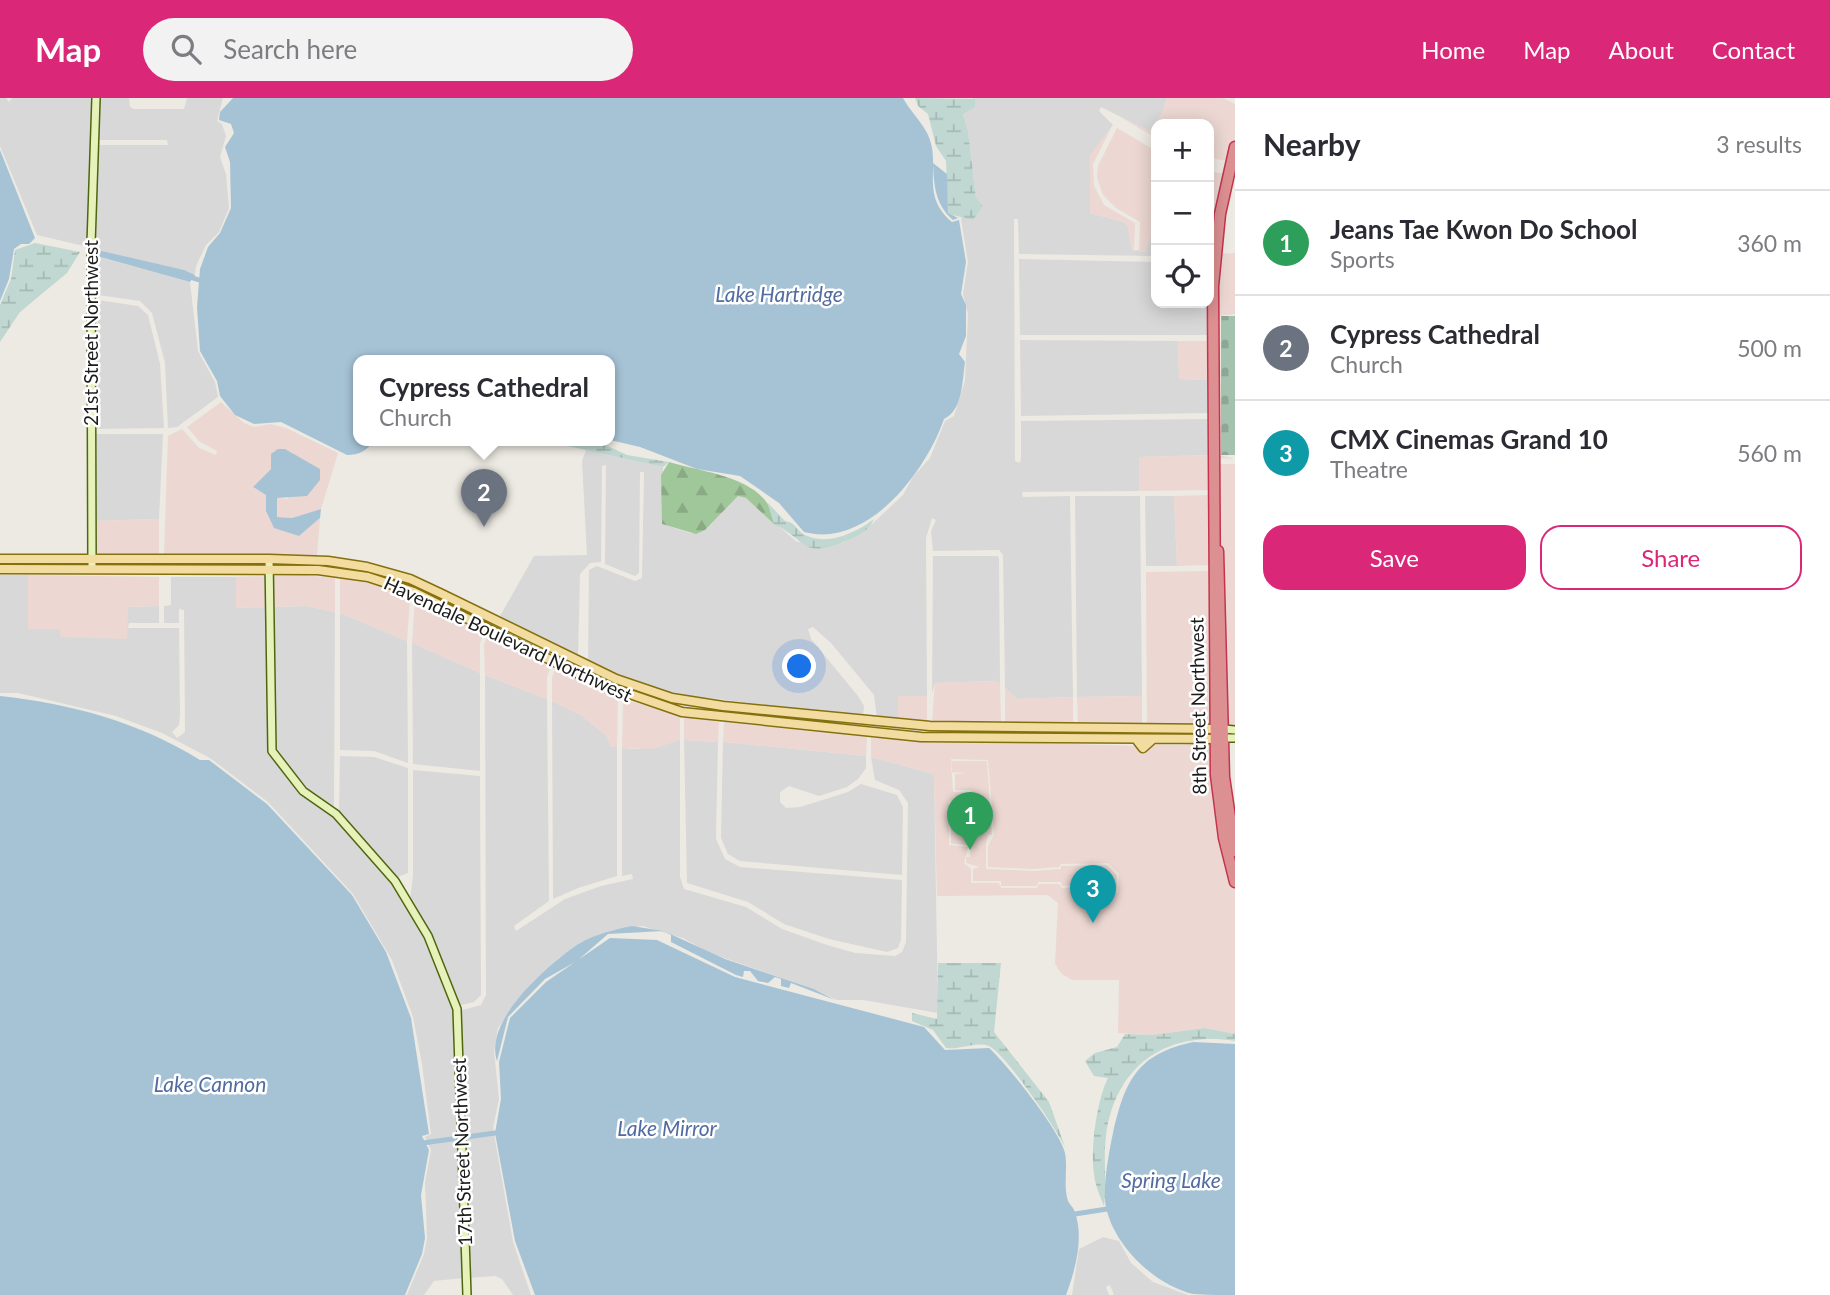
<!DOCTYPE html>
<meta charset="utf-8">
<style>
:root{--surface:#fff;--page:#f2f2f3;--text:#2b2b33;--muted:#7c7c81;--line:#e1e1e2;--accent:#db2777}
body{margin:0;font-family:Lato,sans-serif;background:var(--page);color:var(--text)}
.controls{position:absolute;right:21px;top:21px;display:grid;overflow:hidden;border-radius:14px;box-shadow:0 4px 18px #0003}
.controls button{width:63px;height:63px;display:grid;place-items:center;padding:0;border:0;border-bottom:2px solid var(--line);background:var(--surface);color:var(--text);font:35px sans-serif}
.you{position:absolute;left:800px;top:569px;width:24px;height:24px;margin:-18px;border:5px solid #fff;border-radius:50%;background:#1a73e8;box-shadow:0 0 0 10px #1a73e833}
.badge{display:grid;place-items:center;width:46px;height:46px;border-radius:50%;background:var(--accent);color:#fff;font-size:23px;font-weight:700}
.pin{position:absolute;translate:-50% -58px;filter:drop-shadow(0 2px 4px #0008)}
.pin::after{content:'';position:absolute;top:37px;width:24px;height:21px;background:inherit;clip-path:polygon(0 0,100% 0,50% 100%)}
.popup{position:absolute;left:353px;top:257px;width:262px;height:91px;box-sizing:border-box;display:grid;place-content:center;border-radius:14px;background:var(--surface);filter:drop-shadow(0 2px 5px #0005);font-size:23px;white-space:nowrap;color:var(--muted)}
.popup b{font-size:26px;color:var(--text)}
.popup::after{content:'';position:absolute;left:50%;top:100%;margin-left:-14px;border:14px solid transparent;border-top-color:var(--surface)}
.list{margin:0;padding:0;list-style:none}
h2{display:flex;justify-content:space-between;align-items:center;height:91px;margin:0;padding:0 28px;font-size:30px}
h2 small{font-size:23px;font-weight:400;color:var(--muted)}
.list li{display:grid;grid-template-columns:46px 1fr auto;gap:21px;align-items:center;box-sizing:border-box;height:105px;padding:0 28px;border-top:2px solid var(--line)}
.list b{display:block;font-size:26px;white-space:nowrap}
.list p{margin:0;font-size:23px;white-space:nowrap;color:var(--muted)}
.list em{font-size:23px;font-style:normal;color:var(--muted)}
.actions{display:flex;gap:14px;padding:21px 28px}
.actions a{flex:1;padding:16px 0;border:2px solid var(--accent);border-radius:21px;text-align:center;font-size:24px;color:var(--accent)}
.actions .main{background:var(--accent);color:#fff}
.icon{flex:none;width:38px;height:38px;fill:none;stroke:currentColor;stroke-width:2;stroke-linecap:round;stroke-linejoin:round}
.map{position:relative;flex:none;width:1235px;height:1197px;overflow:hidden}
header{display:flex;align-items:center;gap:42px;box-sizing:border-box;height:98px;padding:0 35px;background:var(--accent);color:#fff}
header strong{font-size:33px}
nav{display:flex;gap:38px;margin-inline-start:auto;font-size:24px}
.search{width:490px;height:63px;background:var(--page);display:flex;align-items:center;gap:18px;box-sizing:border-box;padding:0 24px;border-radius:38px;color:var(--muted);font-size:26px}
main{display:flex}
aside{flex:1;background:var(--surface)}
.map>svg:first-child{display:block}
.residential{fill:#d9d8d8}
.commercial{fill:#ecd7d2;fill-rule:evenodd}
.forest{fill:url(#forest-firs)}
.wetland{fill:url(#wetland-marsh)}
.cemetery{fill:url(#cemetery-stones)}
.water{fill:#a6c3d6}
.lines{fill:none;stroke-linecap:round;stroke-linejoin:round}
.canal{stroke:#a6c3d6;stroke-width:5}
.secondary-casing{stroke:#4e660f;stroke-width:10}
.primary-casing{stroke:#85700e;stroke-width:11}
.highway-casing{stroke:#c5344e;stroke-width:13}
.secondary{stroke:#e6f2b9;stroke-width:7}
.primary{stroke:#f2dca0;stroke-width:8}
.highway{stroke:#dd9092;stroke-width:10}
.labels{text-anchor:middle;stroke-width:5;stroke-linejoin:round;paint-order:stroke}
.street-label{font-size:19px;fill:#1b1b1b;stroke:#fff}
.water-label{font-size:21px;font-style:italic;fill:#526ca1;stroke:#fff}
</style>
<header>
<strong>Map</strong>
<div class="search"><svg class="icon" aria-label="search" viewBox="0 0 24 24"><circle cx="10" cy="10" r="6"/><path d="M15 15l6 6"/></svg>Search here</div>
<nav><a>Home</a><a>Map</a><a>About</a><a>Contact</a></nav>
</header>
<main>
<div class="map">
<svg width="1235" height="1197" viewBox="0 0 1235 1197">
<defs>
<pattern id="forest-firs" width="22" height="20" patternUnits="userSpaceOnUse" patternTransform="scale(1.75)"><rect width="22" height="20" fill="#a0c79a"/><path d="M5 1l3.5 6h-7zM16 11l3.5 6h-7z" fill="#89aa84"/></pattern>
<pattern id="wetland-marsh" width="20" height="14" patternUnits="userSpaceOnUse" patternTransform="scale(1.75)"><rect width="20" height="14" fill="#c0d8d1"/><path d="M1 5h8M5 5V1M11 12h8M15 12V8" fill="none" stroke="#a4b9b3"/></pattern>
<pattern id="cemetery-stones" width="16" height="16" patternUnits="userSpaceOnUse" patternTransform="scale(1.75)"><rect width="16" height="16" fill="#a5c2ae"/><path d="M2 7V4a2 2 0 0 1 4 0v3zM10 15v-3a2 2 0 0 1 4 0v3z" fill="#8da695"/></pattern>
</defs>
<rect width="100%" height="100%" fill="#eceae2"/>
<path class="residential" d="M0,0H6L9,4L12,0H94L88,149L37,137L0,48Z
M99,0H129L130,9L134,11H184L187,0H223L217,23L222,26L226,38L220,59L226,76L229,110L219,134L206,147L196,168L195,177L93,151L99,47H168L167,42H99Z
M973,0H1167L1162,16L1149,33L1101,9L1099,13L1113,27L1091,57L1090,115L1124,124L1128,129L1132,152L1145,154L1150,138L1156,139V158L1019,156L1018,121H1014L1015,363L1020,365L1021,360V323L1211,321V357L1139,359V393L1022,394L1023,399L1070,398L1073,599L1017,601L1005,590L1003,457L999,452L933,453L931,433L936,422L932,420L926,440L927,598H898V623L877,621L874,597L831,545L813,529L808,531L811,541L858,598L864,608L863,619L684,597L648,589L614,576L588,563L589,472L597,468L635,483L642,480L644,374H640L639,475L635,478L605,466L606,367L602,368L601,464L590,465L580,476L578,558L500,518L534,458L587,457L582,363L586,352L663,369L662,426L690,435L705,432L738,398L746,400L797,444L842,445L872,426L903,397L913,379L930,360L945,323L954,318L965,283L968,216L963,196L968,164L961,121L976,100L968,33L963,15Z
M99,159L190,184L198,253L215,284L218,299L177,329L168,330L165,265L152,215L140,203L98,197Z
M1019,161L1156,164V205H1209V165H1212L1210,237H1020Z
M98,202L138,208L148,217L160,266L164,330L95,331Z
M1020,242L1178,243L1179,281L1211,282V315L1021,318Z
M95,336H163L159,421L94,423Z
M1075,398H1140L1142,598L1077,599Z
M1145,398H1174L1177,468H1146Z
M933,458H998L999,462L1000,586L996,583L935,585L932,595Z
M0,477H28V531H60L61,538L128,509L159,508V525H129L128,530H179L180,617L179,627L172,634L177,640L185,634L184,512L179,511V525H164V508L171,507V479H236V510L267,509L270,655L301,695L334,718L392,784L426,839L454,912L463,1180L434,1183L424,1197H407L424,1156L427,1140L425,1085L431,1052L425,1039L431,1036L422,966L413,919L392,862L353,796L268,704L210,660L162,635L116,618L18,595H0Z
M306,508L335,514L334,711L305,691L273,649L272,509Z
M340,515L407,543L408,665L374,653L340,652Z
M412,545L480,575V673L413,666Z
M485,577L547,601L549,803L514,828L516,833L565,801L601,788L633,781L632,776L622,778V650L637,651L680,642V779L684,791L746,809L782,831L827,847L855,855L895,858L902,854L906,844L908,705L899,692L875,682L871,659L934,676L938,915L863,902H837L814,891L710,855L683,840L642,828L610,833L572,850L514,907L498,930L494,953L499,1001L493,1030L513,1144L531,1197H513L502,1181L495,1178L468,1180L459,913L481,907L486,897Z
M552,603L581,617L607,638L611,649H617V778L578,790L553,801Z
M684,642L718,644L716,741L725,761L740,769L902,782L901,841L898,850L887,854L829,841L784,826L748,804L687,785Z
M723,644L866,658V670L858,681L847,689L819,698L789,688L780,694V704L786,710L800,709L848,694L861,686L897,697L903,709L902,777L740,763L728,756L721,740Z
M340,658L374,659L408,670V775L395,780L339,715Z
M413,672L480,678L481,897L474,904L458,908L441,859L410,802L413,778Z
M1103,1139L1119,1143L1131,1165L1153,1184L1188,1197H1114L1110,1187L1106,1189L1109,1197H1072L1079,1151Z"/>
<path class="commercial" d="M1167,0H1222L1235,6V40L1229,63L1209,60V26H1156V40L1120,19L1149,33L1162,16Z
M1111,30L1093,66L1094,88L1104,107L1135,125L1134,152H1139L1140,124L1116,110L1103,97L1097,80L1098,68L1117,30L1156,53V139H1150L1146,154L1132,152L1128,129L1124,124L1090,115V57Z
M1209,73L1226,76L1213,148H1209Z
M1235,155V216L1219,218V357L1235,361L1216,360L1217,156Z
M1178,243H1210L1211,282L1179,281Z
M221,304L244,325L254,329L270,326L286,330L338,355L321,411L292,420L277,419V400L288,401L294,356L285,351L271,371L253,389L266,397V413L299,438L320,420L317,457L164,458L168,338L182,331L199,350L216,357L217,353L199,343L187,329Z
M1211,357L1212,392L1139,393V359Z
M1216,366H1235V629L1226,628L1225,513L1217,428Z
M1212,397L1210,467L1177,468L1174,398Z
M159,421V458L94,457V423Z
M1210,473L1213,628L1147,626L1146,474Z
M28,477L159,479V508L128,509L127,541L61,539L60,531H28Z
M304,477L335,480V514L306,508L272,509V478Z
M267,478V509L236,510V479Z
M340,480L379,487L410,499L407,543L340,515Z
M415,501L483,534L480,546V575L412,545Z
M488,537L551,568L547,579V601L485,577L484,547Z
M556,570L618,599L617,649H611L607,638L581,617L552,603V579Z
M996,583L1000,586L1001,626L932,624L935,585Z
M1005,590L1017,601L1073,599V626H1005Z
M898,598H927V624L898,623Z
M1142,598V626H1078L1077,599Z
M623,601L680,617V642L653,651L622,650Z
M684,618L719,624L718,644L684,642Z
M724,624L867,639L866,658L723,644Z
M871,640L1138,648L1143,654L1149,647H1202L1203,644H1213L1235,791V936L1205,930L1152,937L1118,935L1119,882H1072L1062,876L1055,866L1058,805L1048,797L937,798L934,676L871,659ZM951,661L988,662L994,737L988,748V769L1033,771L1059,769L1061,766L1108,765L1119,776L1118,795H1102L1101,788L1062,790L1059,786H1039L1037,790H1001L999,785H971V771L964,765L968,749L949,747V703L969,701V695L953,694Z
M951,663H987L992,737H988L986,746V771L1034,773L1061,771V768L1107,767L1117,777L1116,793H1103L1102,785L1062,788L1061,784H1038L1037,788H1001V783H973V771L980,769L966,765V759H970V747L951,746V703H971V692H955V676L968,675L951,674Z"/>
<path class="forest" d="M669,364C704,375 771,379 774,426L746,400L738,398L705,432L696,436L662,426L661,377Z"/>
<path class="wetland" d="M915,0L975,1V9L963,16L968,33L976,100L983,108L973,122L948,116L946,63L936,48L928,16L918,8Z
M35,145L80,154L67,175L20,214L0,244V207L11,181L15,152Z
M545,343H597L627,357L669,364L663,369Z
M767,404L785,423C795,424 796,431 803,436C826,449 856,435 874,421C868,434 856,439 843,444C802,461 807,442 774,426Z
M938,865H1001L994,934L1049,1004L1065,1049C1056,1031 1005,955 989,948C976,943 960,952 946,950L933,932L912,923V915L937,921Z
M1205,930L1235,936V943C1166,932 1115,968 1106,1038C1103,1061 1107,1085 1104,1108C1100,1098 1095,1087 1094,1076C1090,1052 1097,1001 1108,980L1094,978L1085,963L1095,955L1117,949L1125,936L1152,937Z"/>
<path class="cemetery" d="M1221,218H1235V357H1221Z"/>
<path class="water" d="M233,0H903C910,13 922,24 928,37C942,68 919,96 952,124L959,122L966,164L961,196L966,207V238L959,256L965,264C962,284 963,312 944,321C926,373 868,451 804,434L779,405L740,378L697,371L640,349L610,342V263H358V343H373C367,353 359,357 347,357L281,324L254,326L235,317L220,298L217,283L200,253L197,209L200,171L208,149L220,135L231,110L230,64L225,49L234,35L231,26L219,22L220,14Z
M0,52L35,140L29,146H21L14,151L9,181L0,203Z
M933,65L947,76L948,115L958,120L953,122C935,106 934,88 933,65Z
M93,151L184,172L195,177L190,184L93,157Z
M278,351H285L320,371V382L307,398L277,400V419L292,420L321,411L320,420L299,438L274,430L266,413V397L253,389L271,371V356Z
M0,598C72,606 139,624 200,662H209L267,706L352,797L386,854L411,920L429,1036L422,1038L429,1052L421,1097L425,1140L422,1156L405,1197H0Z
M632,828L663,833L608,836L577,863L545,881L508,919L497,963C484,924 541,874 571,851C588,838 612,832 632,828Z
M666,834L725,861L814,891L835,902L791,885L789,890L781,888V881L775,879L768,885L758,883L750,873H744L743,879L736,877L671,844V837Z
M610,840L657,842L735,879L924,929L945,952L989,950C1006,965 1061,1034 1065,1055C1068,1070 1063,1089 1068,1103C1070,1107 1073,1109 1074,1112C1085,1138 1075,1173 1066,1197H535L515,1143L495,1035L501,1001L499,964L510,920L546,884Z
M1193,944L1235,946V1197C1221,1197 1206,1197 1193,1196C1155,1187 1114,1148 1106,1109C1102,1091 1109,1054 1113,1035C1125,983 1137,956 1193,944Z"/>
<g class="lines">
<path class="canal" d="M187,178L199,182
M423,1045L495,1035
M1075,1116L1107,1111"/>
<defs>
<path id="secondary" d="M269,461L272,653L303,693L336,716L395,783L428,838L457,911L467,1197
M92,471L91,146L96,0
M1224,631L1235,632
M1224,640H1235"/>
<path id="primary" d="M0,461H269L328,463L367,469L410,481L442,496L616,581L672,600L723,608L930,628L1220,631
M0,471L318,472L368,479L414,494L595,584L682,614L921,639L1221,641
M1136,641L1143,650L1153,641"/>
<path id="highway" d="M1235,49L1220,116L1213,188L1216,677L1224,740L1235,784
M1218,453L1224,679L1235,753"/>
</defs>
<use href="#secondary" class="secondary-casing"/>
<use href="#primary" class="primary-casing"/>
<use href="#highway" class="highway-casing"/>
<use href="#secondary" class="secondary"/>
<use href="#primary" class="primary"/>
<use href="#highway" class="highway"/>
</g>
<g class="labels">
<g class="street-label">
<text transform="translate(91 235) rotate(-90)" y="7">21st Street Northwest</text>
<text transform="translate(508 541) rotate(25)" y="7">Havendale Boulevard Northwest</text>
<text transform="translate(1198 608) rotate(-91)" y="7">8th Street Northwest</text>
<text transform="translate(462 1054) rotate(-92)" y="7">17th Street Northwest</text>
</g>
<g class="water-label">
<text x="779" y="204">Lake Hartridge</text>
<text x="210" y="994">Lake Cannon</text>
<text x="667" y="1038">Lake Mirror</text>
<text x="1171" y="1090">Spring Lake</text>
</g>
</g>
</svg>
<div class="controls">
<button>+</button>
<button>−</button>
<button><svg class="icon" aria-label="locate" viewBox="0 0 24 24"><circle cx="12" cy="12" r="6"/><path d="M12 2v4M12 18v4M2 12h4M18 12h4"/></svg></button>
</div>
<div class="you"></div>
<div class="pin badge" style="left:970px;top:752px;background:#2e9e5b">1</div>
<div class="pin badge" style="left:484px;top:429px;background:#6b7280">2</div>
<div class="popup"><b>Cypress Cathedral</b>Church</div>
<div class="pin badge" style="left:1093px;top:825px;background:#0f9aa8">3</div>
</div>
<aside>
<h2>Nearby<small>3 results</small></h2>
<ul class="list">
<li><span class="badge" style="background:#2e9e5b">1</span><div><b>Jeans Tae Kwon Do School</b><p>Sports</p></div><em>360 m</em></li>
<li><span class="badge" style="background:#6b7280">2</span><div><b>Cypress Cathedral</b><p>Church</p></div><em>500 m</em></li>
<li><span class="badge" style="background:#0f9aa8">3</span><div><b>CMX Cinemas Grand 10</b><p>Theatre</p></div><em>560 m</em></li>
</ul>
<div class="actions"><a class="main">Save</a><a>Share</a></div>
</aside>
</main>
